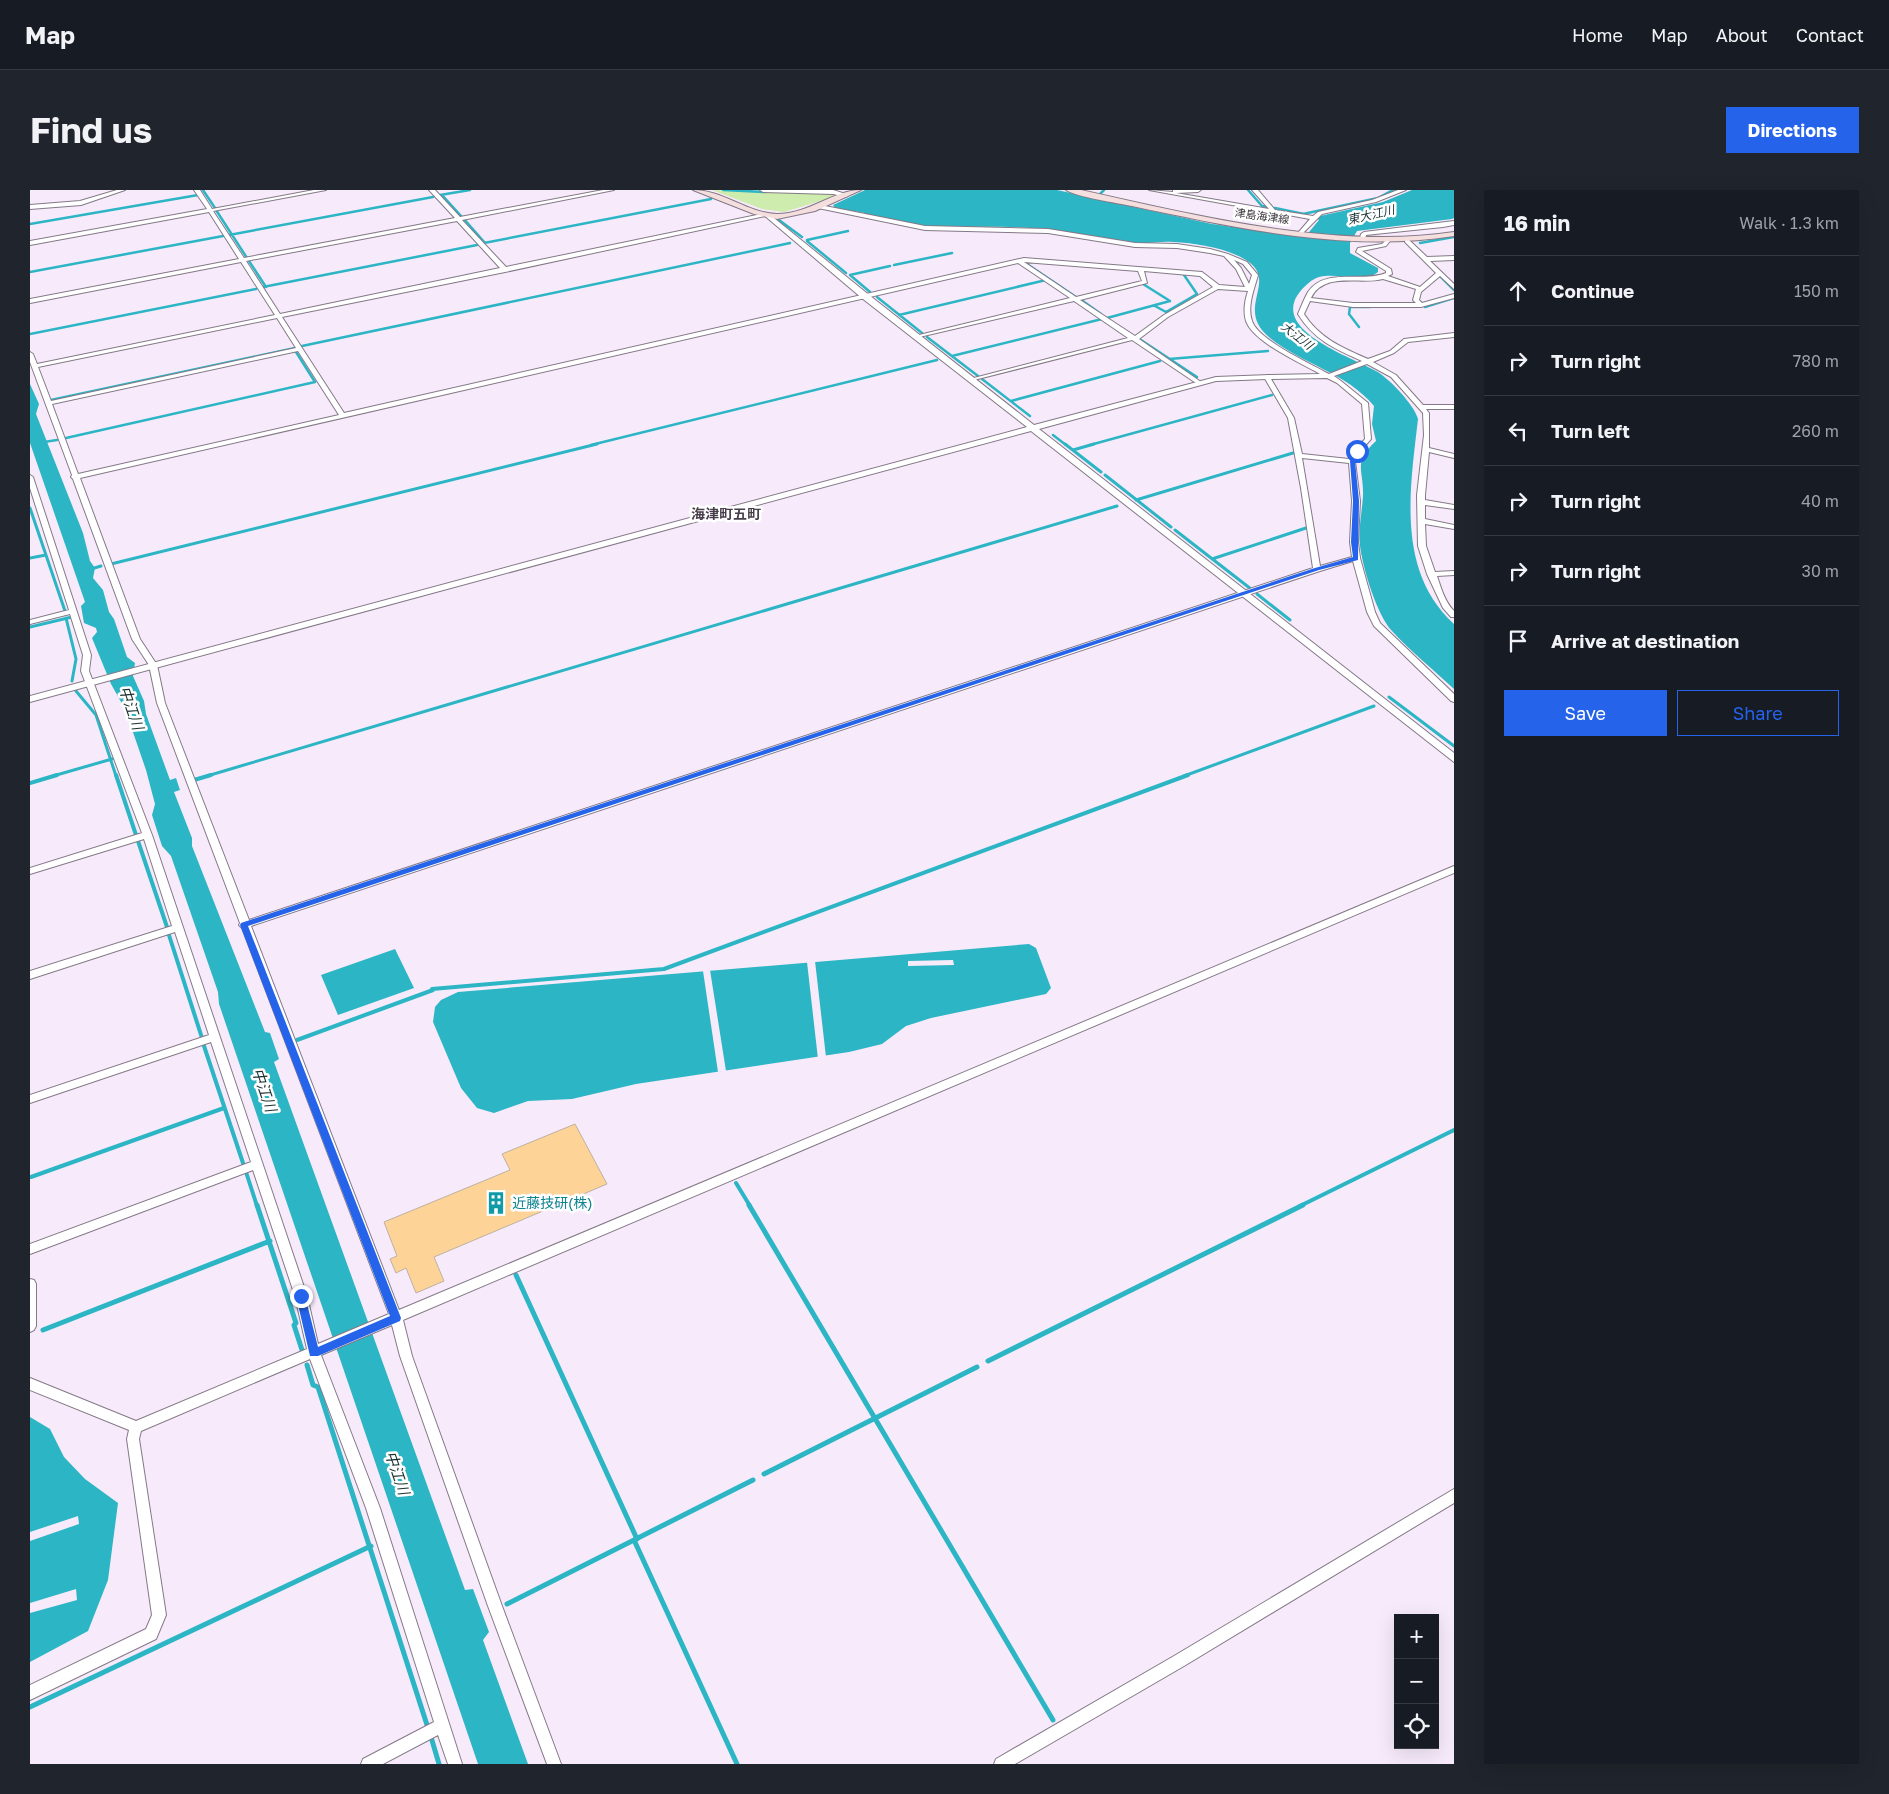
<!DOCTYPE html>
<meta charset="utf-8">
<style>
:root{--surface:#171b24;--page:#20242c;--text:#f1f3f6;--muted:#9ea1a6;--line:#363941;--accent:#2563eb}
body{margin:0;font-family:"Golos Text","Noto Sans JP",sans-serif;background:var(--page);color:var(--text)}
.controls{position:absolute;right:15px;bottom:15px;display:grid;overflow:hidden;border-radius:0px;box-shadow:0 5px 20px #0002}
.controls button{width:45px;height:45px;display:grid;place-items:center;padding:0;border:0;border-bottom:1px solid var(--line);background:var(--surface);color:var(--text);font:25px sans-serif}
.stop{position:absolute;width:15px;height:15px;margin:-11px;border:4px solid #2563eb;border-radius:50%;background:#fff}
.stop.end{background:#2563eb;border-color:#fff;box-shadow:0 1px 5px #0008}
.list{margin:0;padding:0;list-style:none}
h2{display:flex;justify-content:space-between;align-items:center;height:65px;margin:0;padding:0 20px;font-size:21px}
h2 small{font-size:16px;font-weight:400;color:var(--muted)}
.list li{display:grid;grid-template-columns:32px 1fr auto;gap:15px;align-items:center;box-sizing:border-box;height:70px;padding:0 20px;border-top:1px solid var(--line)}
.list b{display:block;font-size:19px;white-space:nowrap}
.list em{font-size:16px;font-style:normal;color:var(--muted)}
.actions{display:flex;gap:10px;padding:15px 20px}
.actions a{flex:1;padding:11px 0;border:1px solid var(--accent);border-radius:0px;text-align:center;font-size:18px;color:var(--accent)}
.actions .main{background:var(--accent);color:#fff}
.icon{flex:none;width:28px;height:28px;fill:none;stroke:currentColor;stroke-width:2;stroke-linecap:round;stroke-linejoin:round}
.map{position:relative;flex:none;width:1424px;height:1574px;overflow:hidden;border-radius:0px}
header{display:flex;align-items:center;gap:30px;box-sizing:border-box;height:70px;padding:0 25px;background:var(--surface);border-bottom:1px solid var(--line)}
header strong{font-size:24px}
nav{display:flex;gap:28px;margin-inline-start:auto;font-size:18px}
.intro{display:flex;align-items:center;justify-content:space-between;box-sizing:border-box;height:120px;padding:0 30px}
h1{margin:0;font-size:35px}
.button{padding:12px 22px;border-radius:0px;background:var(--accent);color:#fff;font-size:18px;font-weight:700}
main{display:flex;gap:30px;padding:0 30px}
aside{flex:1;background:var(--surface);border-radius:0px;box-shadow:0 5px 20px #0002}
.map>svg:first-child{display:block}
.green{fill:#cdecad}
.water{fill:#2cb5c4}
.pier{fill:#f7ebfb}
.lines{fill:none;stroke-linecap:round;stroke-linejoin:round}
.stream-far3{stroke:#2cb5c4;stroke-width:2.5}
.stream-far2{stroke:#2cb5c4;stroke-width:3}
.stream-far1{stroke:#2cb5c4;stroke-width:4}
.stream{stroke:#2cb5c4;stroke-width:5}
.building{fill:#fdd397;stroke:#bcb1a2}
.minor-casing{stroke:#847987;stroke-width:2}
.tertiary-casing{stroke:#847987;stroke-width:2}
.secondary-casing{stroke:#847987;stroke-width:2}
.minor{fill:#fff;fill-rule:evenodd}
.tertiary{fill:#fff;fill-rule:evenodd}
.secondary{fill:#f5dede;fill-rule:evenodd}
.route{fill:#2563eb}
.labels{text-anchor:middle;stroke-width:5;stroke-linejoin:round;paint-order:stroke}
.far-street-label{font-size:11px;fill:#3a363c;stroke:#fff}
.far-water-label{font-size:12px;font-style:italic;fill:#192f31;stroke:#fff}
.far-quarter-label{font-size:14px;font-weight:bold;fill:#483e4b;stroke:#fff}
.culture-label{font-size:14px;fill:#0d838f;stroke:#fff;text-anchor:start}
.water-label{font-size:15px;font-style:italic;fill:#192f31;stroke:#fff}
</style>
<header>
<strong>Map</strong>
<nav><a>Home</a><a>Map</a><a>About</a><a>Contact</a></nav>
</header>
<div class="intro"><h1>Find us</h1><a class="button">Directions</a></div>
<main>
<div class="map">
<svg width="1424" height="1574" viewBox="0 0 1424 1574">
<rect width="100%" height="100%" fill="#f7ebfb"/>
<path class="green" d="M682,0L804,4L807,6L754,22L732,19Z"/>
<path class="water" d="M835,0H1027L1182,34L1275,47L1289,30L1286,28L1290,26L1353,12L1382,0H1424V28L1422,29L1327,41L1320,53V63L1348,78V82C1330,97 1300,77 1281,91C1225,135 1316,164 1346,181C1359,188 1385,216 1388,229C1380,299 1366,381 1424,434V499C1404,480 1381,462 1362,441C1347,425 1333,379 1330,356C1328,340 1332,322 1333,306C1334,279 1322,273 1346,251L1342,234L1344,216C1317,183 1272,174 1240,148C1203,118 1250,91 1216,70C1196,58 1166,53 1143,52C1130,51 1118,54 1105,53C1075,50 1046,42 1015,39C976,35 937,38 898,36C877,35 855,29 834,25L835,23L805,18L803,15Z
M0,194L9,214L6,224L53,343L60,371L65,378L63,388L73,400L79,422L84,429L97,467L105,473L103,486L114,511L116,524L140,590L146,588L150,600L144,602L162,648V656L235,842L240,843L249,869L244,872L435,1400L443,1399L459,1442L453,1450L498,1574H448L189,814L188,802L141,666L132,656L122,625L125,614L116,580L95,519L81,494L62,448L67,442L66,438L54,433L51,416L55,412L0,253Z
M999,754L1006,758L1021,798L1016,804L901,828L876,836L852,854L819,862L606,894L542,909L498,911L464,923L447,918L431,898L403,832L405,817L411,810L428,802Z
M365,759L384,798L308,825L291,785Z
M0,1227L20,1239L34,1267L55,1289L88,1313L78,1390L58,1441L0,1472Z"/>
<path class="pier" d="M923,770L924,775L878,776V771Z
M785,771L796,867L788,869L777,772Z
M680,780L696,881L688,882L673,781Z
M48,1326L49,1334L0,1351V1342Z
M46,1399L47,1410L0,1423V1413Z"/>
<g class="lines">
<path class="stream-far3" d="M173,0L185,18
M693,0L736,2
M1218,0L1232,16L1237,17
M1070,4L1074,0
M410,5L440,0
M412,5L432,27
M1245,18L1274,24
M186,20L217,68
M1273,24L1348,8L1363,0
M434,29L455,53
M749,30L772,47
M0,34L168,5
M199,45L403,7
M777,50L818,41
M777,51L816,83
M454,53L681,9
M1390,53L1424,47
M219,71L236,97
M994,72L1046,107
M864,75L922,63
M0,82L193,46
M820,85L860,76
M820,85L840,102
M1411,87L1424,100
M233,97L447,55
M847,107L892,143
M1050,109L1071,124
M1125,116L1136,122L1167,104L1154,85
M1395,117L1424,108
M869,125L1016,90
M1077,128L1140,111L1113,94
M1329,137L1319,124L1320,117H1340
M0,144L226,99
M897,147L948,186
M1111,150L1167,187
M272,156L760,53
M922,166L1072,129
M1139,169L1238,161
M952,189L1000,226
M21,210L265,158
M981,211L1130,171
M1023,245L1036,255
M36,248L285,192L266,162
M14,252L27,250
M561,255L907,170
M1060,255L1242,205"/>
<path class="stream-far2" d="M1035,254L1071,282
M1043,260L1064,254
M1075,285L1141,337
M1106,310L1263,263
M0,318L35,421
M1145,340L1221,399
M0,368L16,365
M1182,369L1276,338
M81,374L567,254
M61,379L71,376
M1227,404L1260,430
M36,428L46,469L42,491
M0,437L42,427
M46,501L66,525L86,586
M1359,507L1424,556
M23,586L82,569
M177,586L1087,316
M1154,586L1344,516"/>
<path class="stream-far1" d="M86,585L106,645
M164,590L181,585
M0,593L27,585
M108,651L137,737
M138,742L172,848
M402,799L634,779L1158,585
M267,850L403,800
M173,853L214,976
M216,982L227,1016
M1,987L194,918
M706,993L720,1016
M1270,1016L1424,940"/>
<path class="stream" d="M227,1015L266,1133L264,1135L272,1160
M719,1015L1023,1530
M486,1085L607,1349
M13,1140L240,1051
M958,1171L1273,1015
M277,1175L283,1195L288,1197L398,1538
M734,1284L947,1177
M604,1350L707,1574
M477,1414L723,1290
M0,1517L341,1356
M401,1547L409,1574"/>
</g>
<path class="building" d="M545,934L577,994L404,1067L414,1091L386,1103L376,1078L366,1083L360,1069L367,1066L354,1032L480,980L472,964Z"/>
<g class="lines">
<defs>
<path id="minor" d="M87,0H95L51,15L0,19V15L50,11Z
M164,0H170L182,19L284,0H296L183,21L214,68L425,28L399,0H405L430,27L573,0H584L432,30L476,77L737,23L740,25L475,82L252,127L314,223L994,68L1172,82L1189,95L1215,97L1206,79L1194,66L1180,63L1147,58L1105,57L1018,43L895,40L788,18V16L790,15L895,36L1018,39L1105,53L1147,54L1180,59L1198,64L1217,72L1228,85C1224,100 1217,116 1222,131C1228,150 1281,174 1299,184L1332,171C1305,159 1284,150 1268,124C1271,117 1274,109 1278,102C1295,77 1332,93 1356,83V81L1326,62L1328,58L1352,54L1357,49L1360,51L1356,56L1332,61L1361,79L1362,84L1358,86L1390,97L1406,83L1375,52V50H1379L1397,67L1424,66V70L1400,71L1424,94V99L1410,86L1391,102L1389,110L1392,113L1424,104V108L1391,117H1323L1280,111L1274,124C1289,148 1313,158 1338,169L1360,161L1374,149L1424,143V147L1378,152L1364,163L1343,172L1366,185L1393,215H1424V219H1396L1399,223V258L1424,264V268L1399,262L1395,305V310L1424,315V319L1395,315V329L1424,335V339L1395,334L1396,356L1405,382L1424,381V385L1407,386C1411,398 1415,412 1424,421V427H1421L1413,418L1397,384L1388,356L1387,305L1394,245L1393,223L1361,187L1337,174L1304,186L1311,191L1338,213L1341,249L1327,265L1325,271L1330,311L1328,352L1330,368L1345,422L1350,433L1424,504V512L1421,511L1344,436L1337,422L1323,371L1290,381L221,736L369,1120L1424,676V683L373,1130L382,1166L472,1416L531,1574H517L458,1416L370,1166L362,1135L291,1165L350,1318L432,1574H418L408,1545L353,1574H331L333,1569L404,1532L336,1318L280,1169L111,1241L109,1249L136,1425L126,1449L0,1510V1495L116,1439L122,1425L97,1249L99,1240L0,1200V1188L106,1231L277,1159L265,1106L223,980L0,1064V1054L221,972L181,852L0,913V905L179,845L145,742L0,789V781L142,736L114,649L0,684V678L112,643L51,481L53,465L40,424L0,434V430L39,420L0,298V285L3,287L61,465L59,481L122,645L277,1106L288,1154L359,1124L212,738L209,735L210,733L127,513L119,475L102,449L43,289L41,287L42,285L0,172V162L3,164L7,174L245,125L211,72L0,113V109L209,69L179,22L0,55V51L177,19ZM427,31L470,78L250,124L216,71ZM1204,70L1213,74L1222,85L1219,94L1211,78ZM994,72L1108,81L1112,91L1046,107ZM988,73L1040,108L885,146V148L1044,111L1098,148L940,189V191L1102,150L1169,195L1171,194V192L1109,149L1138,127L1188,99L1218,101C1215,110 1213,121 1216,131C1223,152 1271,173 1290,184L1237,185L1234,187L1258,228L1271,298L1283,378L219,730L135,513L127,475L110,449L50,288ZM1114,81L1170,86L1183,97L1134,125L1105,146L1050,110L1117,93ZM1353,89L1386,99L1383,110L1386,113H1323L1281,108C1294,81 1330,95 1353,89ZM247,128L266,158L21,211L8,177ZM268,161L309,225L48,284L22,214ZM1297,188L1307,193L1332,214L1335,249L1322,264L1319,269L1272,264L1264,228L1241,189ZM1272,268L1319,273L1322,311L1320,352L1322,367L1290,376Z
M730,0H803L819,5L816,7L803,4L733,2Z
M1119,0L1143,2V0H1171L1168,2L1146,3L1239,19L1222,0H1228L1245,20L1283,26L1288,22L1342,10L1368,0H1376L1346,12L1292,24L1271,45L1268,43L1280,29Z
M1424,31V35L1413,37L1345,44L1336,45L1335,49L1330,48L1331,44L1334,42Z
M0,1089L4,1090L6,1094V1136L4,1140L0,1142Z
M1424,1299V1313L1154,1476L985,1574H964L966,1569L1144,1466Z"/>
<path id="tertiary" d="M735,24H739L839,105L1004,235L1186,187L1240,185L1241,187L1237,189L1186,191L1009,239L1424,563V572L1001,241L0,512V506L997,237L833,109L735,26Z"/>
<path id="secondary" d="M663,0C693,0 717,23 747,24C779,24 804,0 831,0L785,21L747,29L724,24Z
M1036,0H1051C1168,26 1305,60 1424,42V46C1317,63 1207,38 1102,16C1088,13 1046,7 1036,0Z"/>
</defs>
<use href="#minor" class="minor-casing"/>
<use href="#tertiary" class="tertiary-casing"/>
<use href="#secondary" class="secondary-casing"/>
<use href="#minor" class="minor"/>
<use href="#tertiary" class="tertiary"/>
<use href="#secondary" class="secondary"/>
</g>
<path class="route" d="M1325,260L1330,261L1325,271L1329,311L1328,370L1289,380L218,736L371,1128L370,1131L288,1166H280L266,1106L267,1103H274L275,1106L288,1157L360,1126L210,735L211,733L1285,378L1323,367L1321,352L1323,311L1320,271Z"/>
<defs>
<symbol id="building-bare" viewBox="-9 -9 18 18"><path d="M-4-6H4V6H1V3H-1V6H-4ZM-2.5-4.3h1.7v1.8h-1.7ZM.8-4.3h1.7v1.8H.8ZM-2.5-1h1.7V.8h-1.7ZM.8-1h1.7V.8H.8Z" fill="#0f9aa8" stroke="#fff" stroke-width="2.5" paint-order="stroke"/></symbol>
</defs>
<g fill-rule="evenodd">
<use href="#building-bare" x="450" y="997" width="32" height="32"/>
</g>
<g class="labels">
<g class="far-street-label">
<text transform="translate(1232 26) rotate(8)" y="4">津島海津線</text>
</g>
<g class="far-water-label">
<text transform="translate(1341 25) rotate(-13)" y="4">東大江川</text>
<text transform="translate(1267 146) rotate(38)" y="4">大江川</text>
</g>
<g class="far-quarter-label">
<text x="696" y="329">海津町五町</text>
</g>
<g class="culture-label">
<text x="482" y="1018">近藤技研(株)</text>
</g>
<g class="water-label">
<text transform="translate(101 518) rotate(71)" y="5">中江川</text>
<text transform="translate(234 900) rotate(71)" y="5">中江川</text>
<text transform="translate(367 1283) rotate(71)" y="5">中江川</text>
</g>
</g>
</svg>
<div class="controls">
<button>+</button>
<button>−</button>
<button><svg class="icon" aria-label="locate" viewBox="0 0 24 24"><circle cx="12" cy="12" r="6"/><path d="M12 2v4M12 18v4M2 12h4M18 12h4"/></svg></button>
</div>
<div class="stop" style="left:1327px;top:261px"></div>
<div class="stop end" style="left:271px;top:1106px"></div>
</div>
<aside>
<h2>16 min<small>Walk · 1.3 km</small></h2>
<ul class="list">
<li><svg class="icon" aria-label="ahead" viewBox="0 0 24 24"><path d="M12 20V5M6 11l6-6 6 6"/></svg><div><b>Continue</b></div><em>150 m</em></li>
<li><svg class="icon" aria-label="right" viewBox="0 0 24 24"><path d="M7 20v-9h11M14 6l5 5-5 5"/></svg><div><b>Turn right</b></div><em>780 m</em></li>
<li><svg class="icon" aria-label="left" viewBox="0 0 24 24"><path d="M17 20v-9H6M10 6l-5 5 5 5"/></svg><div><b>Turn left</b></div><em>260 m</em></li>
<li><svg class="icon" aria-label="right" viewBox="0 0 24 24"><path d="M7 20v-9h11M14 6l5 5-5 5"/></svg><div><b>Turn right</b></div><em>40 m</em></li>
<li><svg class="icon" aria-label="right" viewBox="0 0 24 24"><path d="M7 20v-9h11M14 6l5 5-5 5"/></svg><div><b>Turn right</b></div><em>30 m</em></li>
<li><svg class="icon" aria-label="arrive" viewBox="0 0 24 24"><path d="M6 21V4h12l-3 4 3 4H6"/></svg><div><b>Arrive at destination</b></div></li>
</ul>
<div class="actions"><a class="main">Save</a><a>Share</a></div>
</aside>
</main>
